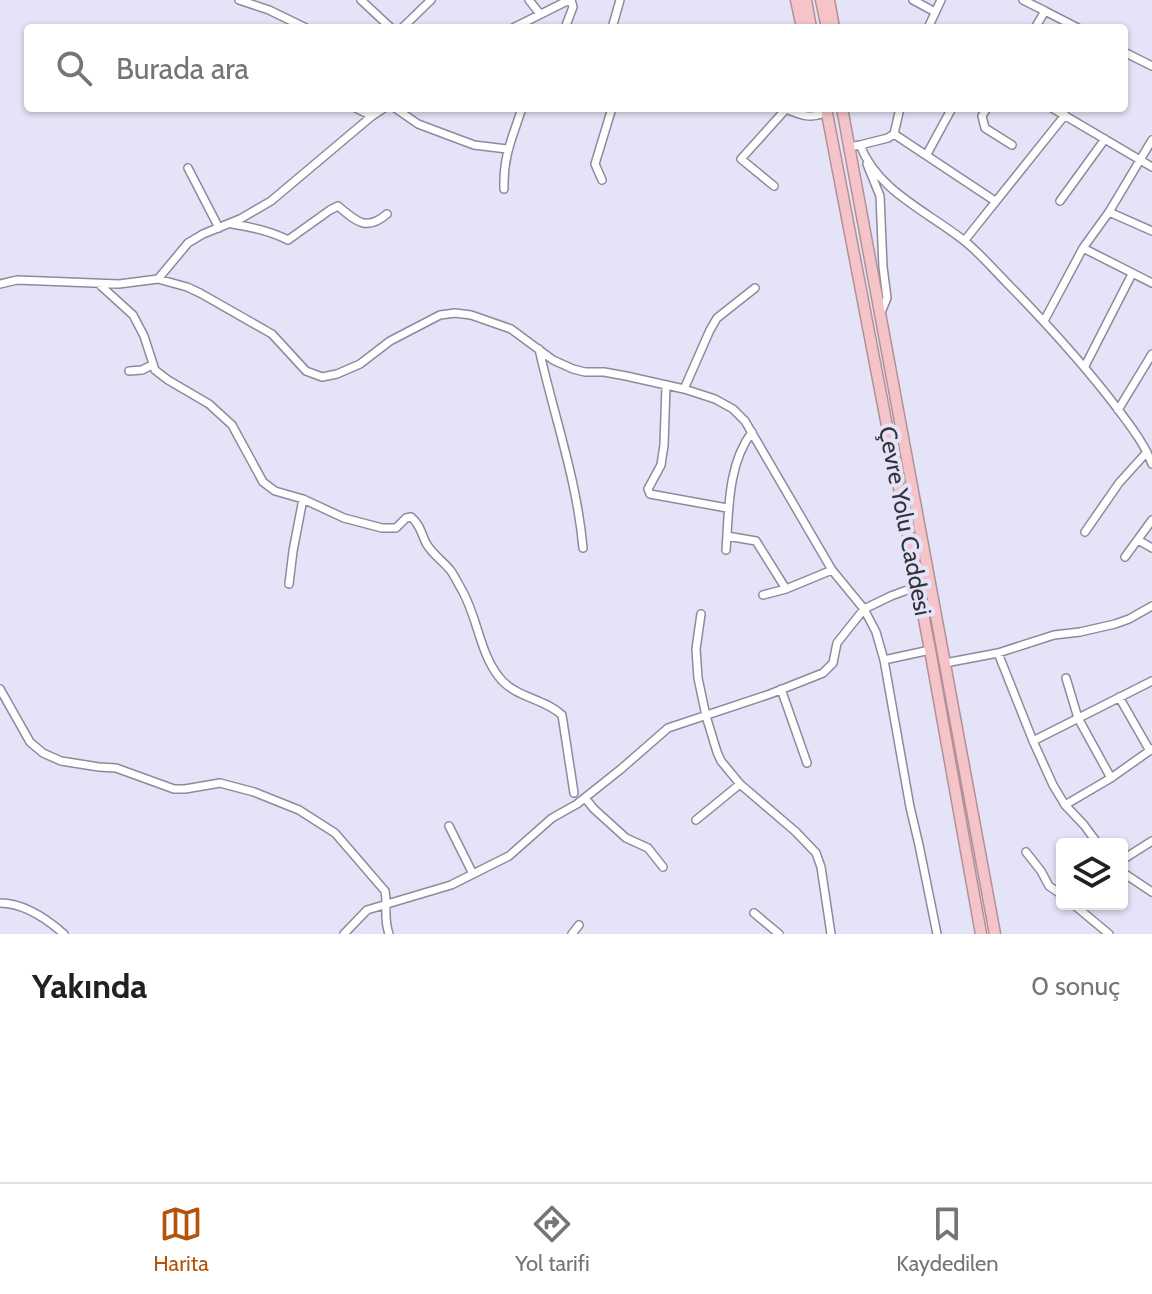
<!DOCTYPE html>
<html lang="tr">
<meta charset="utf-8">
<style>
:root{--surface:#fff;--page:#f2f2f2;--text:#202124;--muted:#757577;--line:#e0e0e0;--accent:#b45309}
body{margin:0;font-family:Cabin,sans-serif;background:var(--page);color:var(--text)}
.controls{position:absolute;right:24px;bottom:24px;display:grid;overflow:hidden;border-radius:8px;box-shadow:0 2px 6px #0004}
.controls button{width:72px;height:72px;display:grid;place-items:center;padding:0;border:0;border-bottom:2px solid var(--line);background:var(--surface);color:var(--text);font:40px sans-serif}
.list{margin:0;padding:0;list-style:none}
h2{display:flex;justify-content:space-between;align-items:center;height:104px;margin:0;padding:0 32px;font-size:34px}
h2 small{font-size:26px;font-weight:400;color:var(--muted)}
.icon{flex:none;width:44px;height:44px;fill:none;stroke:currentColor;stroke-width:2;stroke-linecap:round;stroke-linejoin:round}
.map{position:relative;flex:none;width:1152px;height:934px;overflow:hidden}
.search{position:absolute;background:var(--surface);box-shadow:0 2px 6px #0004;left:24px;right:24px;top:24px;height:88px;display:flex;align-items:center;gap:20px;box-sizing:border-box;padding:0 28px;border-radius:8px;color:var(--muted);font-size:30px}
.sheet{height:248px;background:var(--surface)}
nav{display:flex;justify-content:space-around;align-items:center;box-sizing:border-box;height:112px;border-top:2px solid var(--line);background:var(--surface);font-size:22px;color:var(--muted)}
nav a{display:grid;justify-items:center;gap:4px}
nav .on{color:var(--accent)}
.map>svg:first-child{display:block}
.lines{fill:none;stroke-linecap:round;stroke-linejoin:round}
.minor-casing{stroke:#8d8a9d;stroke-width:10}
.highway-casing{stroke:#b19196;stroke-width:13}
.minor{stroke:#fff;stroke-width:7}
.highway{stroke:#f5c4c8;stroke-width:10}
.labels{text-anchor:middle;stroke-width:8;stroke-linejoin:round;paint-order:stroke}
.street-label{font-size:24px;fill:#323139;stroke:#e5e3f7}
</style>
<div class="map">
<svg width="1152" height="934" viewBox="0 0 1152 934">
<rect width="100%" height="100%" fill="#e5e3f7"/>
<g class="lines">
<defs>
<path id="minor" d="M239,0L269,10L306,28
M361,0L391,28
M529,0L540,14
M913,0L935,12
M1023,0L1045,11L1035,28
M1045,11L1078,28
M402,28L431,0
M513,28L569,0
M565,28L573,7L571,0
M612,28L620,0
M928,28L941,0
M1124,52L1152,66
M356,108L372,116
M395,108L418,124L474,145L507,149
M987,108L982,116L985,128L1012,145
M1052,108L1152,167
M894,134L995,201
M860,145L888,138L894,134L900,108
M849,147L860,145C877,190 926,211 962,239C978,251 992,268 1006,282C1048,325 1084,364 1120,412C1132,428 1145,445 1152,464
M927,154L952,108
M867,164L880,196L883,267L887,298L880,315
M188,168L219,228
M602,180L595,164L612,108
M774,186L741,159L786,109C801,115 809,119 825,113
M504,189C503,156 512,139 522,108
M1060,201L1105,139
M1109,212L1152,231
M232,224C252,227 270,231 288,240L330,210L338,206C356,221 366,232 387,214
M965,240L1065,115
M1083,248L1152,283
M158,279L188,243L203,234L240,219L271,201L372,116L384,108
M0,284L17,280L119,284L158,279L187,287L200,293L272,334L306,371L322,377L337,374L360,364L390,341L440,315L455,313L471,315L511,329L553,360L573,369L585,372H604L626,376L684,389L715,399L733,409L745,421L832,570L864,609L876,632L884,660L930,650
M100,285L133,315L144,336L155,370L168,380L209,404L232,425L263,482L275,491L303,499L344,518L382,528H396L406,518L411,517C420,524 421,533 426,543C432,554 443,561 451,571C455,577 459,585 463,592C478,620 480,653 499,677C515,698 544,698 562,715L574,793
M1044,321L1083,248L1109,212L1152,140
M539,349C554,416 577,480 583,548
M1085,366L1132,274
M129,371L142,370L152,365
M666,386L664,445L661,465L648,489L650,494L727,508
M684,389L710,330L717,318L755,288
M1118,410L1152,354
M1085,532L1119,483L1147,452
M727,536L756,541L786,589
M1138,540L1152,548
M726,550C729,512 727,465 752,432
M1125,557L1152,520
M289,584L293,551L303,499
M763,595L786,589L832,570
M701,614L696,649L698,678L706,716L717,752L721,761L740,784L796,832L816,853L821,867L831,934
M998,653L1033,741L1053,785L1065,805L1084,825L1098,844
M884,660L910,807L919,845L937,934
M945,663L998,653L1054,635L1080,632L1115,624L1129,619L1152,606
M1066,678L1078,718L1111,778
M0,689L30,742L43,753L61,761L99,767L116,768L174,789H185L220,783L254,792L299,810L335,833L385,891C388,907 383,916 389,934
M781,689L807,763
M1119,697L1150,751
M1033,741L1152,681
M585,798L594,809L626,838L648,848L663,867
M1065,805L1111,778L1152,749
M696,820L740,784
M449,826L473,874
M1026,852L1041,871L1049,886L1062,895
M1122,860L1152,841
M1122,872L1152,892
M0,903C24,903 47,919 64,934
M1073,904L1109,934
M754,913L779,934
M344,934L367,910L451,885L509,856L552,818L577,804L621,769L668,728L770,694L823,673L833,663L837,643L864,609L891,596L918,586
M572,934L579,925"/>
<path id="highway" d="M796,0L802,28
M806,0L811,28
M821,0L827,28
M829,0L834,28
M826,108L930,650L981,934
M842,108L995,934"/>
</defs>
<use href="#minor" class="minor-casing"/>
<use href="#highway" class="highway-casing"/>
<use href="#minor" class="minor"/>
<use href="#highway" class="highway"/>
</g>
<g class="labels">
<g class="street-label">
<text transform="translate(905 521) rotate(79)" y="8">Çevre Yolu Caddesi</text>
</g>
</g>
</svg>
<div class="controls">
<button><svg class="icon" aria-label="layers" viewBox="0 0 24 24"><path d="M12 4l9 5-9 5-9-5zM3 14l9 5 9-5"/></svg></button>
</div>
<div class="search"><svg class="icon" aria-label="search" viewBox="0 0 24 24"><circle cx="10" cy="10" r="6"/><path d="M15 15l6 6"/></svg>Burada ara</div>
</div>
<section class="sheet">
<h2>Yakında<small>0 sonuç</small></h2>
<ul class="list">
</ul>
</section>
<nav>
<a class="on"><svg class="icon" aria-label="map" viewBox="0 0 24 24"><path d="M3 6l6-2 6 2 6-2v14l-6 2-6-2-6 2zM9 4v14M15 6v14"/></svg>Harita</a>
<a><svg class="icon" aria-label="directions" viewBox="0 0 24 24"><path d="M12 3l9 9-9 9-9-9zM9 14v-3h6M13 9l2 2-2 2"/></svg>Yol tarifi</a>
<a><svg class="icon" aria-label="saved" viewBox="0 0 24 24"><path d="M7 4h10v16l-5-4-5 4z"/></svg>Kaydedilen</a>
</nav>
